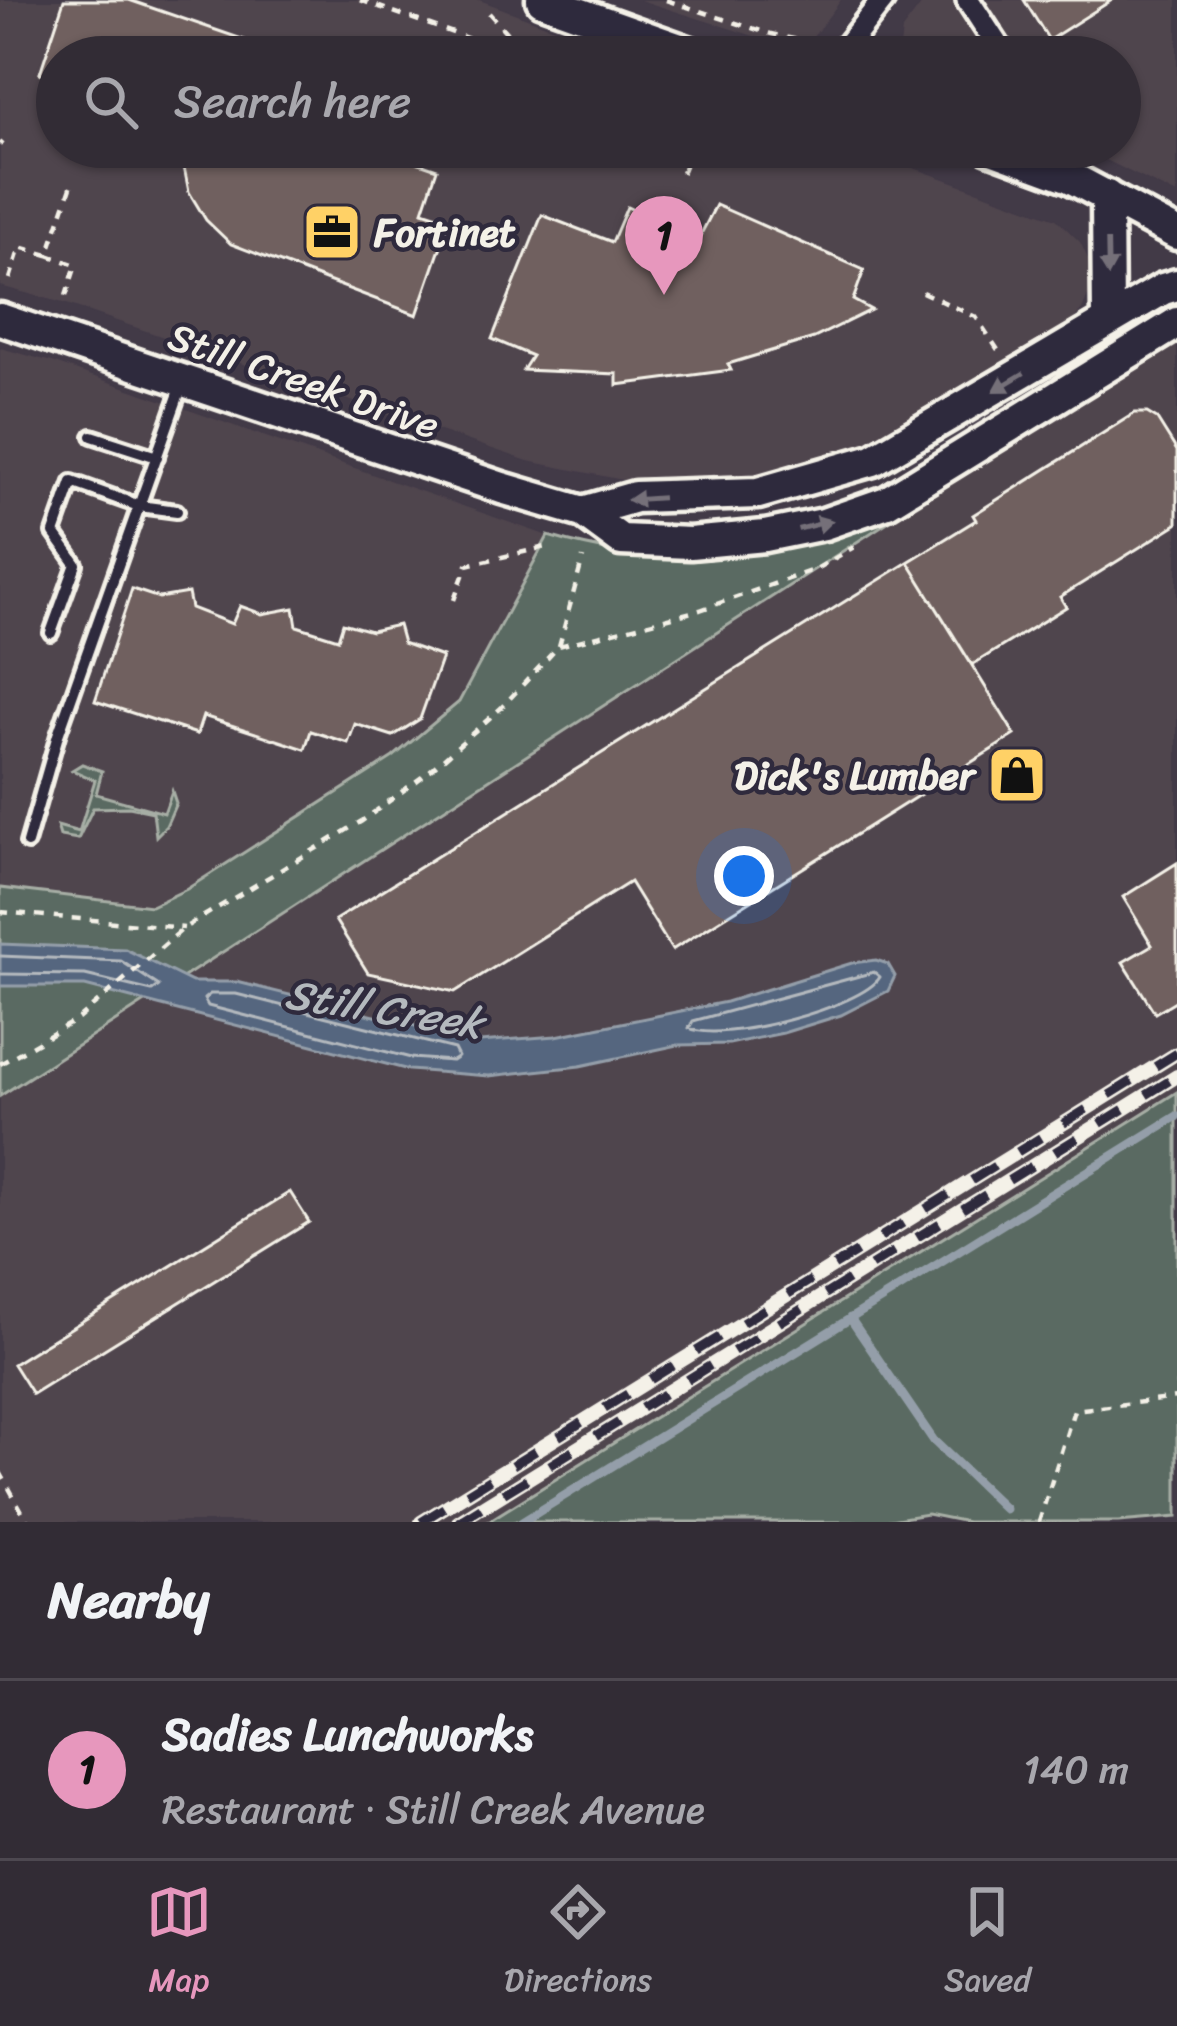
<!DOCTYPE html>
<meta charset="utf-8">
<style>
:root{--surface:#322c35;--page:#3d3841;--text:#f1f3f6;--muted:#a8a7ad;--line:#4d4850;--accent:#e797bd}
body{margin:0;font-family:Sriracha,sans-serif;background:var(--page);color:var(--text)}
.you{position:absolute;left:744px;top:876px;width:42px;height:42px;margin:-30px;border:9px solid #fff;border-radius:50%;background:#1a73e8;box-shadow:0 0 0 18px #1a73e833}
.badge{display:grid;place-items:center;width:78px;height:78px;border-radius:50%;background:var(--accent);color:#111;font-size:39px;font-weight:700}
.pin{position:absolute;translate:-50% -99px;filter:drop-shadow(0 3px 6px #0008)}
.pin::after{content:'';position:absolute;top:63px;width:42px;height:36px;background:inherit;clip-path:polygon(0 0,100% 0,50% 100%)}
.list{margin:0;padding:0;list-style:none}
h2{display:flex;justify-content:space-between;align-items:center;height:156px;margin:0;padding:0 48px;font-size:51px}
h2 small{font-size:39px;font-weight:400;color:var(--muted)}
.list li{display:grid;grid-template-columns:78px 1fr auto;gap:36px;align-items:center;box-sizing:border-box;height:180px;padding:0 48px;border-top:3px solid var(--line)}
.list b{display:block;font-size:45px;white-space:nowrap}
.list p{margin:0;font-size:39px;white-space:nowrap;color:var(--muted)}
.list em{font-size:39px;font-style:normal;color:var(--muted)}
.icon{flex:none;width:66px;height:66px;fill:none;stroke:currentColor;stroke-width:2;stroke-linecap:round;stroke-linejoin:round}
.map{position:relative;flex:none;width:1177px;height:1522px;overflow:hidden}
.search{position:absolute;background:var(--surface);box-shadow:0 3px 9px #0004;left:36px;right:36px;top:36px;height:132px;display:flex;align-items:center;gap:30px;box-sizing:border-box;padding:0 42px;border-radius:66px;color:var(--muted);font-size:45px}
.sheet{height:336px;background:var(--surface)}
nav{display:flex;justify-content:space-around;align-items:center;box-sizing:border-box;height:168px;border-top:3px solid var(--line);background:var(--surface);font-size:33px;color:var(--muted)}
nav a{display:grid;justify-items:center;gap:6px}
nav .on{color:var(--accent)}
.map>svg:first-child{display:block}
.built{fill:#50454e}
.green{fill:#5a6b62;stroke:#a7aea5;stroke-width:3}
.water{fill:#54667f;stroke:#949ea9;stroke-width:3}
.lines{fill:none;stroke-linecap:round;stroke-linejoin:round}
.shore{stroke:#b4b9be;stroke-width:3}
.stream{stroke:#949ea9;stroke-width:9}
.building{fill:#70605e;stroke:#f4f1e8;stroke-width:3}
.lane-casing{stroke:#f4f1e8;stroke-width:20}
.street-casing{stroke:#f4f1e8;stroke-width:30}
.secondary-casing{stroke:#f4f1e8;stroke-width:39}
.path{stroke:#f4f1e8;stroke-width:4.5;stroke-dasharray:9 9;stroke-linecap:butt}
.lane{stroke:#2f2a3d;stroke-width:10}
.street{stroke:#2f2a3d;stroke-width:21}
.secondary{stroke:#2f2a3d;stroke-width:30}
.rail-casing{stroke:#f4f1e8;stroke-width:14}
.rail{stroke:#2f2a3d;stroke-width:9;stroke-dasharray:27;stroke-linecap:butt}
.oneway{fill:#747079}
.labels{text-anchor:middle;stroke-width:9;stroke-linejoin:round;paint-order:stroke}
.poi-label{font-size:39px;font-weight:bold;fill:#f4f1e8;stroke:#2f2a3d;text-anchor:start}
.street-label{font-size:39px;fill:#f4f1e8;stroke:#2f2a3d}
.water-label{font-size:42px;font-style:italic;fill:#b4b9be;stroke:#2f2a3d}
</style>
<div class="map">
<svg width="1177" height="1522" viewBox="0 0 1177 1522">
<rect width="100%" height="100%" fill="#423a47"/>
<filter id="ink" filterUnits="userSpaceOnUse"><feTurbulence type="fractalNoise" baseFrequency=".00833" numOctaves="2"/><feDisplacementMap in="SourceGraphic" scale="24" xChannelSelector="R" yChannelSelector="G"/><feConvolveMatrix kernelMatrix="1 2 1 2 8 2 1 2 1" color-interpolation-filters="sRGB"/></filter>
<g filter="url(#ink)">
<path class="built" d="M0,0H479L630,57H57V147H855L1056,219L1080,242L1088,259L1090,291L1082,310L1067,327L919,421L855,452L797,470L700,484L633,482L528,461L67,304L0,286Z
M640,0H841L813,37L789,47Z
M925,0H1177V195L1080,147H1120V57H899L902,30Z
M1177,341V1092L485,1522H0V1096L931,493Z
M0,348L52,362L548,536L459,702L393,757L157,908L0,909Z"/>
<path class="green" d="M931,494L0,1096V888L151,906L187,889L393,757L459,702L548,536C688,577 803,561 931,494Z
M82,764L102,771L96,794L164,813L172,791L176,803L166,826L156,836L153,812L129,807L93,808L78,839L60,836L57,826L79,832L95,780L72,770Z
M1177,1092V1517L1118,1522H967L927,1514L878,1522H487Z"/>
<path class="water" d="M0,944L125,949L192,982H237L480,1042L556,1036L726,1002L852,963L876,960L888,964L895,976L888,991L841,1015L783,1033L729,1044L678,1045L580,1066L489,1076L409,1070L85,986H0Z"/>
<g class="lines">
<path class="shore" d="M0,956L121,961L159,986L152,991L85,975L0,974
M874,972L880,977C862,1007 720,1044 689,1028L693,1021Z
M210,994H236L454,1049L458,1057L452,1061L411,1058L208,1006L204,999Z"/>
<path class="stream" d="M850,1318L934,1441L1005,1509
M522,1522L1177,1116"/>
</g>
<path class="building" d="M64,0H129L294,57H57V81L40,73Z
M1024,0H1112L1049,40Z
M199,147H402L399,156L437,169L423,211L450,220L417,315L231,244L206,220L189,192L181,152L194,157Z
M716,205L864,270L853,300L871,310L814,338L728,364L731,370L617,385V374L523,370L532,356L492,339L542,215L612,242L627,207L698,240Z
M1135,413H1147L1157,419L1177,451V524L1060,597L1066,607L972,665L908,562L976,520L973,515Z
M908,562L1015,735L672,950L630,882L455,992L368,973L335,920Z
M132,589L159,598L188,593L191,608L232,624L240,606L262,614L294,608L297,626L338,639L343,623L371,631L398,625L403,643L442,657L420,719L393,736L355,724L348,743L311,731L305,749L203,716L197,734L95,701Z
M1177,863V1000L1155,1013L1123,962L1152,945L1123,897Z
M290,1192L309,1222L32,1394L13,1364Z"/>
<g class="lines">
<defs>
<path id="lane" d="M92,436L157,457
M51,633L76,564L54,533L72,482L139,506L183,382
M27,843L58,735L139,506L177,511"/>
<path id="street" d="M968,0L1005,57
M838,57L883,0"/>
<path id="secondary" d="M542,0L702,57
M989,147L1070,177L1177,234
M1107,196L1108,321
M0,319L502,488L583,512L621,540L690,543L765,536L824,524L887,502L1177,323
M583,512L635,497L758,493L873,460L1163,289L1177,285"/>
</defs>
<use href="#lane" class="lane-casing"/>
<use href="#street" class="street-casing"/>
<use href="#secondary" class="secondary-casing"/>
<path class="path" d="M360,0L520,57
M666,0L767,33L816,44
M489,13L528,57
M0,145L3,142
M85,151L87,147
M513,154L537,152L538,147
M682,173L693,147
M10,279L20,247L48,255
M922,292L976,317L998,350
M66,296L76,265L48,255L73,181
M454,600L467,565L546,547
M559,646L583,558
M0,912L184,928
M0,1064L78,1019L184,928L362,821L426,774L501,708L559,646L700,610L816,569L854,547
M0,1472L28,1522
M1039,1522L1074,1410L1177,1398"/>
<use href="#lane" class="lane"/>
<use href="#street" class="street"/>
<use href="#secondary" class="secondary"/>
<defs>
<path id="rail" d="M421,1522L1177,1053
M458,1522L1177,1076"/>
</defs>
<use href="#rail" class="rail-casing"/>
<use href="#rail" class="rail"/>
</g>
<defs><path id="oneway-solid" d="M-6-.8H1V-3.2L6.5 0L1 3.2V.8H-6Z" transform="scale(3)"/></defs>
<g class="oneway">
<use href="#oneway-solid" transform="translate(1108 258) rotate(89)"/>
<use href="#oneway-solid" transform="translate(1009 382) rotate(149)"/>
<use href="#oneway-solid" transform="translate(645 499) rotate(176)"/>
<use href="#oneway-solid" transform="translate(815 525) rotate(-14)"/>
</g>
</g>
<defs>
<symbol id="office-square" viewBox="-11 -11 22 22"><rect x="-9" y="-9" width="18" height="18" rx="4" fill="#ffd166" stroke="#2f2a3d"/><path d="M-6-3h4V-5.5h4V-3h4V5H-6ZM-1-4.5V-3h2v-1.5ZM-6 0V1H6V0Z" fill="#111"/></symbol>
<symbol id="shop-square" viewBox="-11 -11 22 22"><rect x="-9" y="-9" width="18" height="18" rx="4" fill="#ffd166" stroke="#2f2a3d"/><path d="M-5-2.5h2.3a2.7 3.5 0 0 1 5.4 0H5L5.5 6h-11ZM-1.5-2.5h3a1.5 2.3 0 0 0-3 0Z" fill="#111"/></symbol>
</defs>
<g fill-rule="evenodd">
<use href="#office-square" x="299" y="199" width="66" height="66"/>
<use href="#shop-square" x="984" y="742" width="66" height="66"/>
</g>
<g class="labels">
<g class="poi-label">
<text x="374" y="246">Fortinet</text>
<text x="975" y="789" text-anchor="end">Dick's Lumber</text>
</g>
<g class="street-label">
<text transform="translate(304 380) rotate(19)" y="14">Still Creek Drive</text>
</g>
<g class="water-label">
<text transform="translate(384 1008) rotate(9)" y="15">Still Creek</text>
</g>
</g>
</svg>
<div class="you"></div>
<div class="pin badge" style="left:664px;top:295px">1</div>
<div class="search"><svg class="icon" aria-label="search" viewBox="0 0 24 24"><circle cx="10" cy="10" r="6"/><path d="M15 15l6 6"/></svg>Search here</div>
</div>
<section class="sheet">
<h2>Nearby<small></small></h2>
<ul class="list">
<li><span class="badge">1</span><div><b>Sadies Lunchworks</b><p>Restaurant · Still Creek Avenue</p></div><em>140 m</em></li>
</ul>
</section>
<nav>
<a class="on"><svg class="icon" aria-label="map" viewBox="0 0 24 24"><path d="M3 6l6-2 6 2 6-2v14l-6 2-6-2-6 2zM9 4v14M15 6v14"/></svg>Map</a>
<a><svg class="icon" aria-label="directions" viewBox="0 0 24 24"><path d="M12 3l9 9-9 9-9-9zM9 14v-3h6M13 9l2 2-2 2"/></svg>Directions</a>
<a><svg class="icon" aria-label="saved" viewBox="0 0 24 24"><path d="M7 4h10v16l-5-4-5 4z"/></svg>Saved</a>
</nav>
